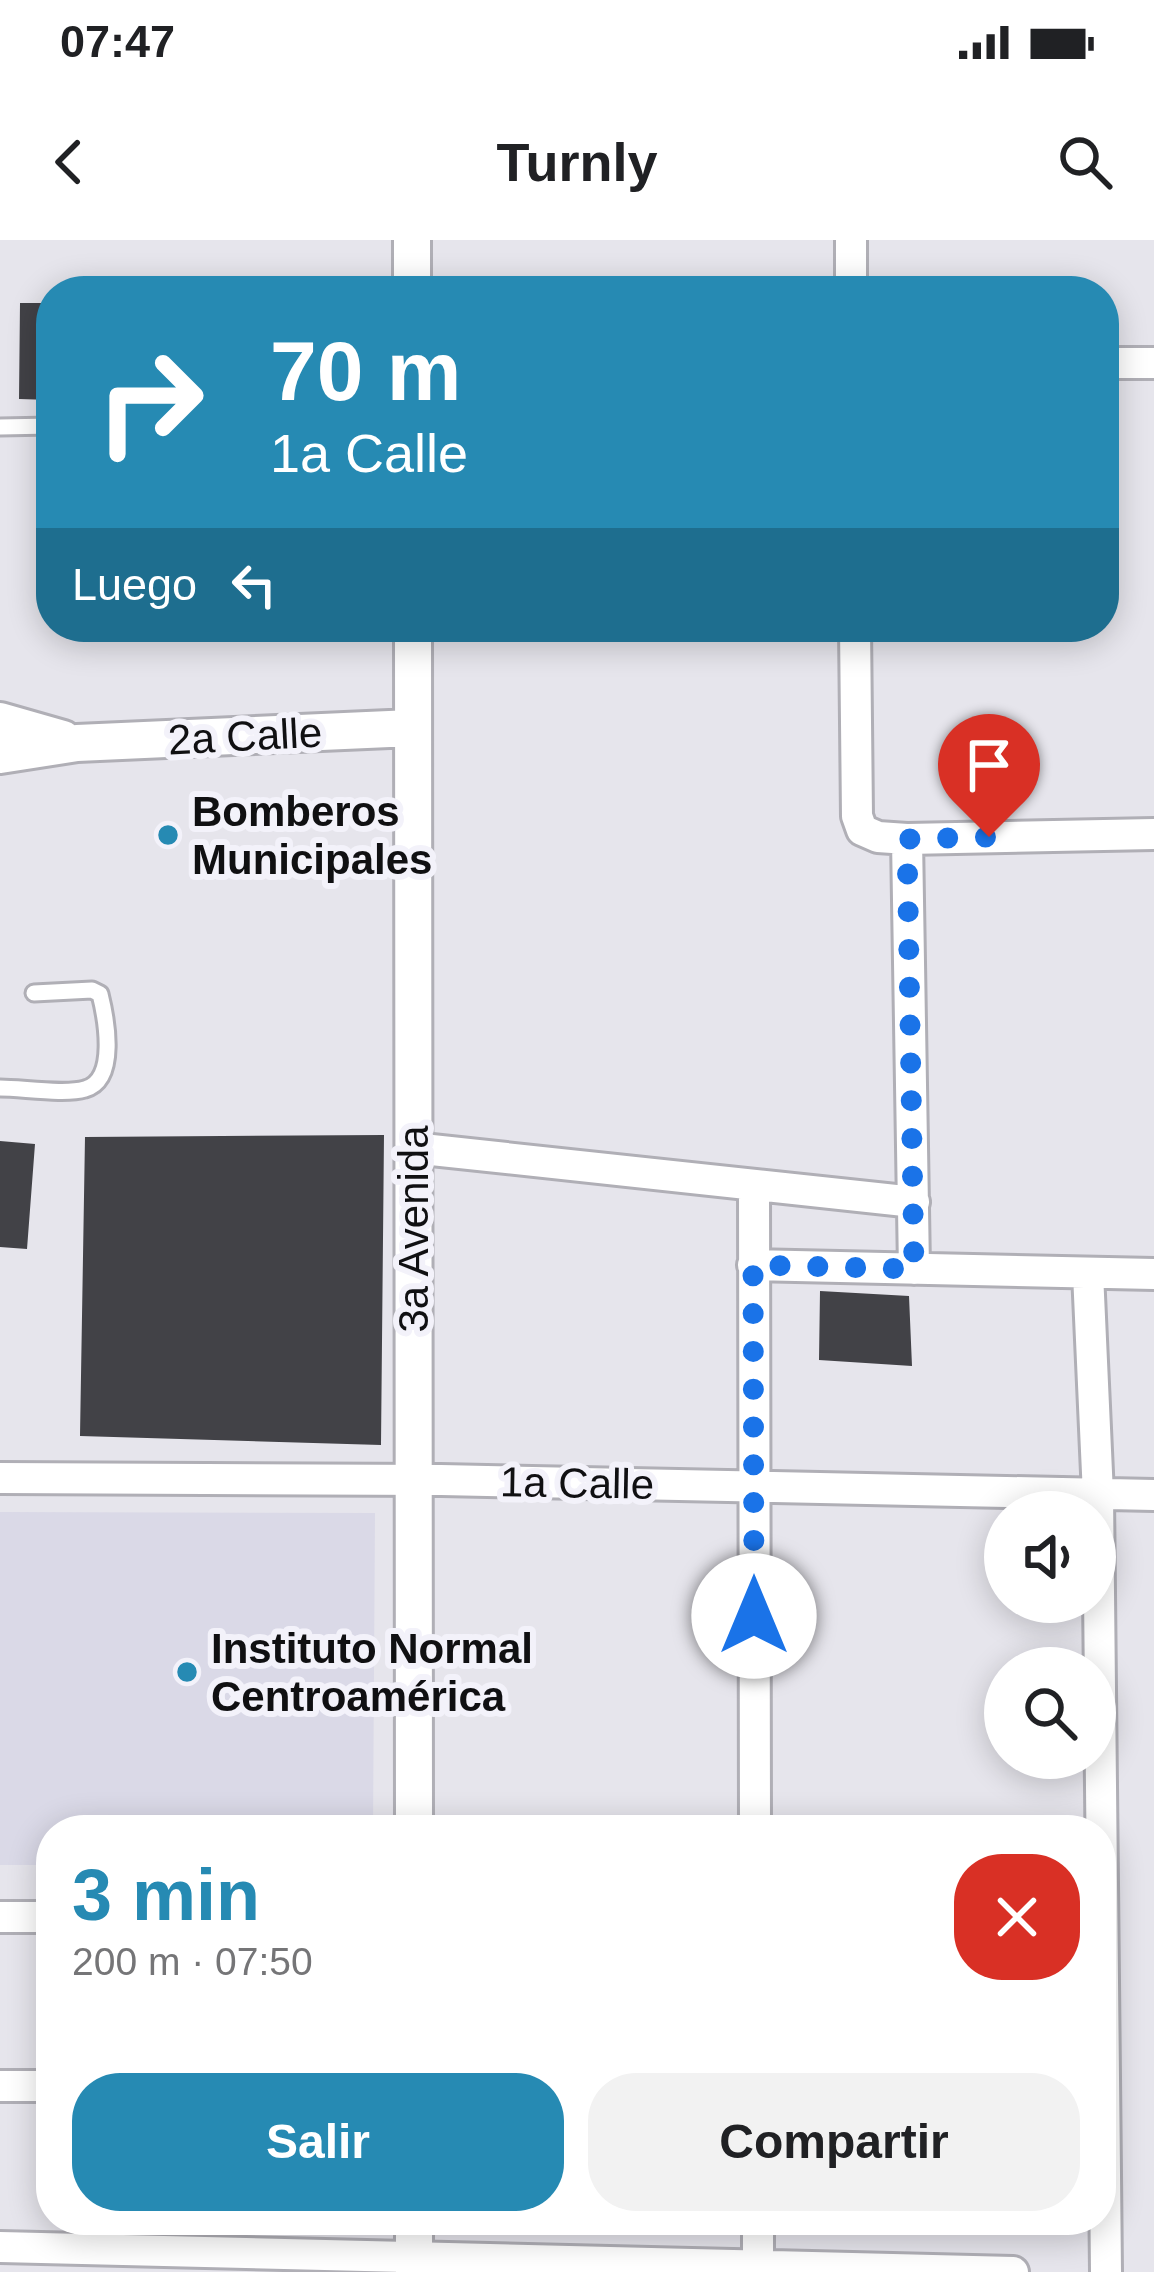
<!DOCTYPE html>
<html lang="es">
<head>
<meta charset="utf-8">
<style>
	body { margin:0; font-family:Helvetica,sans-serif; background:#f2f2f2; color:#202124; height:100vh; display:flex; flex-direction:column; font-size:45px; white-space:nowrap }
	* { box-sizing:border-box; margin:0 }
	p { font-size:39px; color:#757577 }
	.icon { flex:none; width:66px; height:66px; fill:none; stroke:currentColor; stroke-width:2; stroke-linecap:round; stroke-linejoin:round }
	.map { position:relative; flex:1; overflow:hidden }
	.panel { position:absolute; left:36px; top:1575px; width:1080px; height:420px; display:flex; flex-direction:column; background:#fff; border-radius:48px; box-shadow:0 6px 30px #0003 }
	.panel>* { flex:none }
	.guide { position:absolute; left:36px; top:36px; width:1083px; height:366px; border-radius:48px; box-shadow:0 6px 30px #0003; background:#268ab3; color:#fff; overflow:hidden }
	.fabs { position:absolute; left:984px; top:1251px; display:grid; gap:24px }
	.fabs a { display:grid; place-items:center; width:132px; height:132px; border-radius:50%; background:#fff; box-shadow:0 6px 30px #0003; font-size:60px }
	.pin { position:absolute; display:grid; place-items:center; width:102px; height:102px; color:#fff; margin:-123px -51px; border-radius:50% 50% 50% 0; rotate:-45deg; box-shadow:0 0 12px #0007 }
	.pin .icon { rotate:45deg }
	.me { position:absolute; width:132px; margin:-66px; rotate:0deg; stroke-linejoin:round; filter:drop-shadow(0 0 9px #0008) }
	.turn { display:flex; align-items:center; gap:42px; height:252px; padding:0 36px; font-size:54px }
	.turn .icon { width:156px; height:156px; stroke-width:2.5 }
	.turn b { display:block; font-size:84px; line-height:102px }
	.then { display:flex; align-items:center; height:114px; padding:0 36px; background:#0003; gap:24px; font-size:45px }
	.round { display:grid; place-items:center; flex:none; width:126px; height:126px; border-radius:48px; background:#f2f2f2 }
	.summary { display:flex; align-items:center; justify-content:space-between; height:204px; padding:0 36px }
	h1 { font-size:72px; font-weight:700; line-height:90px; color:#268ab3 }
	.primary-button { display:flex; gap:24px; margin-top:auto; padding:24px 36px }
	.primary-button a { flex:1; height:138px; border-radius:48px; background:#268ab3; color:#fff; font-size:48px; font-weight:700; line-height:138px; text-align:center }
	.primary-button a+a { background:#f2f2f2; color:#202124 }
	.status { display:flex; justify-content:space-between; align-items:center; height:84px; padding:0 60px; background:#fff; direction:ltr }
	.status svg { height:33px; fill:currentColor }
	header { display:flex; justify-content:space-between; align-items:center; height:156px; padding:0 36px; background:#fff; font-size:54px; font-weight:700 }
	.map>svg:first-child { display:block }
	.built { fill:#dad9e7 }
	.building { fill:#424247 }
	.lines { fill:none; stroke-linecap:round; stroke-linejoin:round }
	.service-casing { stroke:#b0afb6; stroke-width:21 }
	.minor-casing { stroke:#b0afb6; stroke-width:36 }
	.tertiary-casing { stroke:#b0afb6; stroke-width:42 }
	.service { stroke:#fff; stroke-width:15 }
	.minor { stroke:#fff; stroke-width:30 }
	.tertiary { stroke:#fff; stroke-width:36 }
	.route { stroke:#1a73e8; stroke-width:21; stroke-dasharray:0 37.8 }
	.poi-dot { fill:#268ab3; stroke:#f3f2fa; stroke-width:4.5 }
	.labels { text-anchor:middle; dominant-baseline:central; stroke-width:12; stroke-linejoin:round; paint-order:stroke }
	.street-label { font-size:42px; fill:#101012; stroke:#f3f2fa }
	.poi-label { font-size:42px; font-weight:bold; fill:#101012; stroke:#f3f2fa; text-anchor:start }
</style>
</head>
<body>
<div class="status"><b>07:47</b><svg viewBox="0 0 49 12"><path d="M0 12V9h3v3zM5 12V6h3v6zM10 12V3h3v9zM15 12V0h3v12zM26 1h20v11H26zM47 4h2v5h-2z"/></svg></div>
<header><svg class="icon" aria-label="back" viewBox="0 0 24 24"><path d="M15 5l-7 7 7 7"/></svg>Turnly<svg class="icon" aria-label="search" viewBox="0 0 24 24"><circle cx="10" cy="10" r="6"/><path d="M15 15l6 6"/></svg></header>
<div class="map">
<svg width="1154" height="2032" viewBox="0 0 1154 2032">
	<rect width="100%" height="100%" fill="#e6e5ec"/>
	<!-- built -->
	<path class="built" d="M 0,1272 L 375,1273 L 373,1590 L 51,1590 L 51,1625 L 0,1625 Z"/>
	<!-- building -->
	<path class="building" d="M 20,63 L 51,63 L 51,160 L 19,159 Z
		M 384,895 L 381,1205 L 80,1196 L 85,897 Z
		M 0,901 L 35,904 L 27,1009 L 0,1007 Z
		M 820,1051 L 909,1056 L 912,1126 L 819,1120 Z"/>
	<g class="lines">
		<defs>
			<path id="service" d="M 0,187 L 51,186
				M 0,848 C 22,848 65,855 85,849 C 118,840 106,778 100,754 L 92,750 L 34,753"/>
			<path id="minor" d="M 851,0 L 851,51
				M 1104,123 L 1154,123
				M 855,387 L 857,576 L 862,590 L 878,597 L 907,599 L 1154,594
				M 907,599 L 914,1029
				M 413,908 L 914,962
				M 754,945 L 755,1590
				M 753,1025 L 1154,1034
				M 1088,1033 L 1098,1255 L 1106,2032
				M 0,1238 L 441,1240 L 1154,1255
				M 0,1677 L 51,1677
				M 0,1846 L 51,1846
				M 0,2007 L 1013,2032
				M 758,2032 L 758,1980"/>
			<path id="tertiary" d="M 412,51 L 412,0
				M 413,387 L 414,1590
				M 0,481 L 63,499
				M 0,515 L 77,503 L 412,488
				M 414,1980 L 414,2032"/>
		</defs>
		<!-- service casing -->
		<use href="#service" class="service-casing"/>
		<!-- minor casing -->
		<use href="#minor" class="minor-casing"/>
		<!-- tertiary casing -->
		<use href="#tertiary" class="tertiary-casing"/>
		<!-- service -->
		<use href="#service" class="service"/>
		<!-- minor -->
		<use href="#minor" class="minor"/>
		<!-- tertiary -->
		<use href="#tertiary" class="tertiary"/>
	</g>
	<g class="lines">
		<!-- route -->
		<path class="route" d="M 754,1376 L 753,1025 L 914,1029 L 907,599 L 989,597"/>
	</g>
	<!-- markers -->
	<g class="poi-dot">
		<circle cx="168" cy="595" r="12"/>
		<circle cx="187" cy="1432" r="12"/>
	</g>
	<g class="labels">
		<!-- street labels -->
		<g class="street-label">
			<text transform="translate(245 496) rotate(-3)">2a Calle</text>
			<text transform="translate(413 989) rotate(-90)">3a Avenida</text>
			<text transform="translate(577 1243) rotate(1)">1a Calle</text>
		</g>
		<!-- poi labels -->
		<g class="poi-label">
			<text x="192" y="571">Bomberos<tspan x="192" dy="48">Municipales</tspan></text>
			<text x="211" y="1408">Instituto Normal<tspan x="211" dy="48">Centroamérica</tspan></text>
		</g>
	</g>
</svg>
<div class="fabs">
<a><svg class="icon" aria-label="sound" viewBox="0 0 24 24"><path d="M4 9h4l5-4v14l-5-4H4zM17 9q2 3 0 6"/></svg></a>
<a><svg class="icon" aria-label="search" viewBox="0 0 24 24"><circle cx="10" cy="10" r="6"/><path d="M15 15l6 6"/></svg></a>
</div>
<div class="pin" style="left:989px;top:597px;background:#d93025"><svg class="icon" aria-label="arrive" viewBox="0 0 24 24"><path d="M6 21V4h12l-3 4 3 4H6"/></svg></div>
<svg class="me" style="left:754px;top:1376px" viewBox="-20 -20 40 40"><circle r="19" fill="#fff"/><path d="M0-13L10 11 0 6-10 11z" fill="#1a73e8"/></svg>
<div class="guide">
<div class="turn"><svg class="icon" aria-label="right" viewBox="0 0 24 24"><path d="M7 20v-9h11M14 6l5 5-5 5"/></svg><div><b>70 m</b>1a Calle</div></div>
<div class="then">Luego<svg class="icon" aria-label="left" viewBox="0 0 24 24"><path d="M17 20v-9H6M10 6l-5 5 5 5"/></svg></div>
</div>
<section class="panel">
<div class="summary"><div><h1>3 min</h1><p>200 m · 07:50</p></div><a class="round" style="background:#d93025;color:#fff"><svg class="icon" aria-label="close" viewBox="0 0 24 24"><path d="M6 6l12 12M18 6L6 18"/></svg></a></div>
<div class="primary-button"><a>Salir</a><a>Compartir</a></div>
</section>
</div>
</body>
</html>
